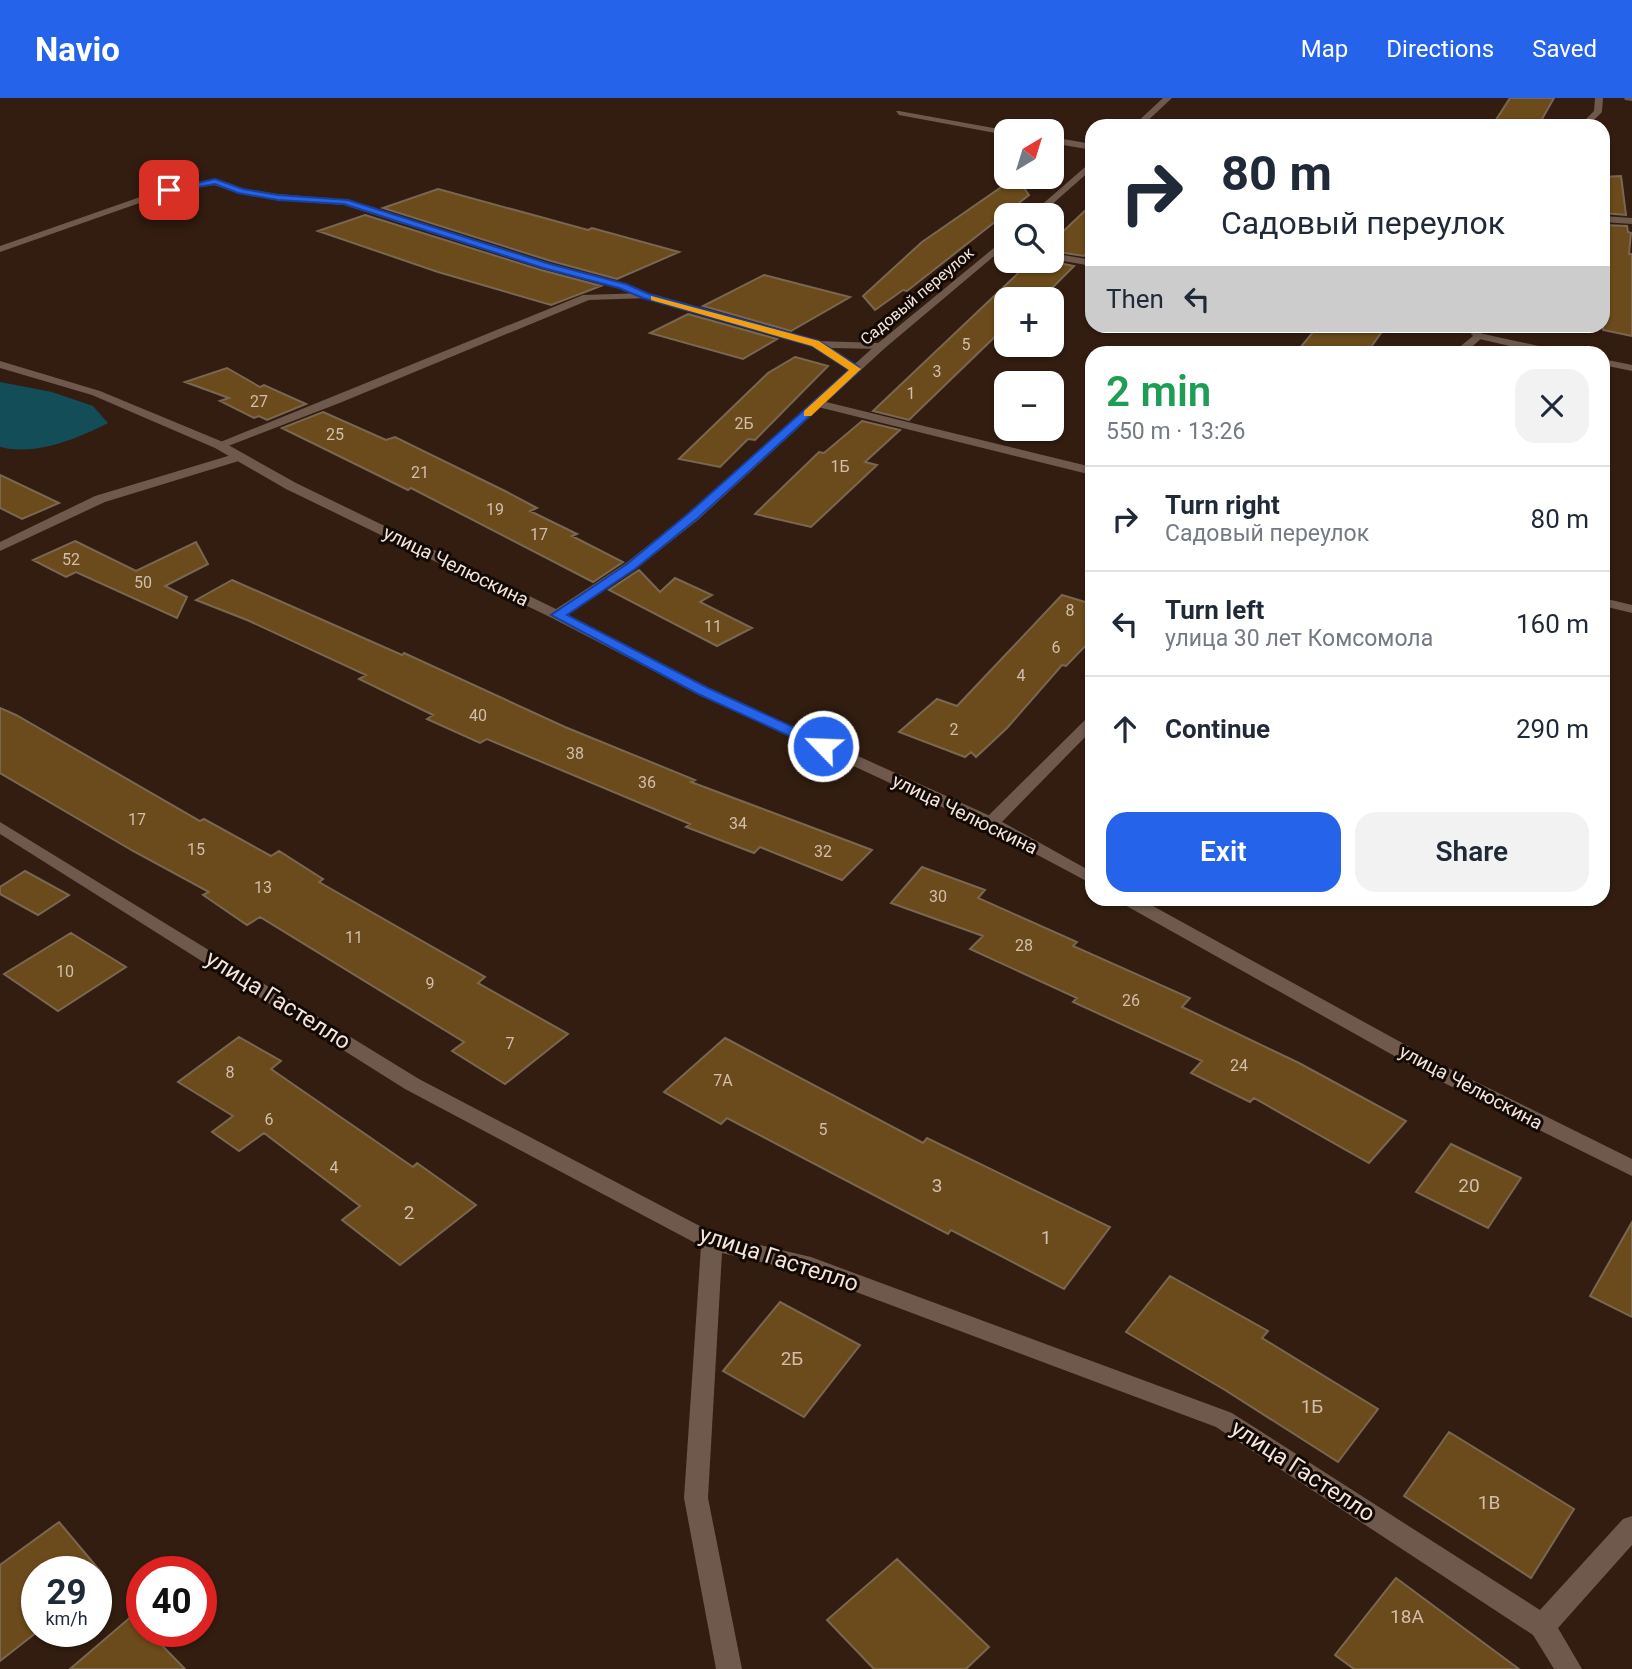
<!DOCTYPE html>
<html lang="en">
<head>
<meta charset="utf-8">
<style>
	body { margin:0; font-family:Roboto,sans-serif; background:#f2f2f3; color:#1f2937; height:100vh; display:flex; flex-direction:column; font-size:26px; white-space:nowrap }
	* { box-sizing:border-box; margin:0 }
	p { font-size:23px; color:#747a83 }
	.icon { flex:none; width:38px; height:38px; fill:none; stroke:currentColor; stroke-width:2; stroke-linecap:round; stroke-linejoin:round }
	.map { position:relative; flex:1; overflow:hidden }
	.panel { position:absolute; left:1085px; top:248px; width:525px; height:560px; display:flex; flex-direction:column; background:#fff; border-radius:21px; box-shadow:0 2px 5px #0004 }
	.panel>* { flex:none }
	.guide { position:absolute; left:1085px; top:21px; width:525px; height:214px; border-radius:21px; box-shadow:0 2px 5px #0004; background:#fff; color:#1f2937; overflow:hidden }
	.needle { width:46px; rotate:38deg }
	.controls { position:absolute; left:994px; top:21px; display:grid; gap:14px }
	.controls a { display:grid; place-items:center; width:70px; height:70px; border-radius:14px; background:#fff; box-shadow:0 2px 5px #0004; font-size:35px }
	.speed { position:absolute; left:21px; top:1458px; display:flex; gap:14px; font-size:35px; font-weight:700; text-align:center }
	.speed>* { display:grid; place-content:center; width:91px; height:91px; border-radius:50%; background:#fff; box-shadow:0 2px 5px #0004; line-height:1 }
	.speed small { font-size:18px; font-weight:400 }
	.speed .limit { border:10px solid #d22; background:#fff; color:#111 }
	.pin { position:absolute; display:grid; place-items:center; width:60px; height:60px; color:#fff; margin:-30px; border-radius:14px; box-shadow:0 4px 10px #0006 }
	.me { position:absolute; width:77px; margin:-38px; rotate:294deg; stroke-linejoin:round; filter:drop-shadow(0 0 5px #0008) }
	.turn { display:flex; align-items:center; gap:24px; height:147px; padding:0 21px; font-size:32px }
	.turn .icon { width:91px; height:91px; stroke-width:2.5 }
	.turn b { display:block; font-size:49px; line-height:60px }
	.then { display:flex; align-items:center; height:66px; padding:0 21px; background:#0003; gap:14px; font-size:26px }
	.round { display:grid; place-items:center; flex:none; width:74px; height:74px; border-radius:21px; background:#f2f2f3 }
	.headline { display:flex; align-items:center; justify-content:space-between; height:119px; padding:0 21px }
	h1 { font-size:42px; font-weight:600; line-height:52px; color:#1e9e55 }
	.cta { display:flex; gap:14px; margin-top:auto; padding:14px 21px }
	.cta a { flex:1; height:80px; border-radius:21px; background:#2563eb; color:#fff; font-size:28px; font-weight:600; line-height:80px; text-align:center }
	.cta a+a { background:#f2f2f3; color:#1f2937 }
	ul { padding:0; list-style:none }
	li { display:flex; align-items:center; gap:21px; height:105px; padding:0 21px; border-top:2px solid #e0e1e3 }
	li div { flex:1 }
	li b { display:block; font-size:26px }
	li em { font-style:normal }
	header { display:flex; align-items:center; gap:42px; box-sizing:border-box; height:98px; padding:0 35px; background:#2563eb; color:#fff }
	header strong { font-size:33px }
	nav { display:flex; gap:38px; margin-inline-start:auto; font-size:24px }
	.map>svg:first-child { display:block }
	.water { fill:#124d58 }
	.building { fill:#6b4b1b; stroke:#796751; stroke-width:2 }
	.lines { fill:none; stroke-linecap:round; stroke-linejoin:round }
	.service { fill:#6e594c; fill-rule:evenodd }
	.minor { fill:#6e594c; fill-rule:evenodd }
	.tertiary { fill:#6e594c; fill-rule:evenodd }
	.route { fill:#2563eb; stroke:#184099; stroke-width:2 }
	.slow { fill:#f59e0b }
	.labels { text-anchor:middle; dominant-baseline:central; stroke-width:6; stroke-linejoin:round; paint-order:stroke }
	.far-street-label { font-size:16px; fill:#f3e4dc; stroke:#130a05 }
	.number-label { font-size:16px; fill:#d1beac }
	.street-label { font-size:19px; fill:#f3e4dc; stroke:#130a05 }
	.near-number-label { font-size:19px; fill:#d1beac }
	.near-street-label { font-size:23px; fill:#f3e4dc; stroke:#130a05 }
</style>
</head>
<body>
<header>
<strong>Navio</strong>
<nav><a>Map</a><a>Directions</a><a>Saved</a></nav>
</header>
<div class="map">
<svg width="1632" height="1571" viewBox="0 0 1632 1571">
	<rect width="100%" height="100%" fill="#321d10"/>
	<!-- water -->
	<path class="water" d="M 0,284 L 52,294 L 93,308 L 108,325 C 77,341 35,358 0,349 Z"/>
	<!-- building -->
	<path class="building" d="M 1510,0 L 1554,0 L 1538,28 L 1492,28 Z
		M 1621,78 L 1626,117 L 1603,115 L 1603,79 Z
		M 1016,79 L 1029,97 L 907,193 L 903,192 L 875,212 L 863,198 L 922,144 Z
		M 438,91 L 588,132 L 592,130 L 679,154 L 617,181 L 551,163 L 383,110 Z
		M 1092,106 L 1092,150 L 1084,158 L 1052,153 L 1052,144 Z
		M 365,117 L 541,172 L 601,188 L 551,207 L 438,174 L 318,133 Z
		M 1603,127 L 1627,128 L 1628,134 L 1631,135 L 1629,156 L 1632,156 L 1632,238 L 1603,232 Z
		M 1031,163 L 1050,163 L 1074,168 L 1041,201 L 1006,201 L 1006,228 L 909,322 L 873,313 Z
		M 764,177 L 850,199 L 791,233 L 703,208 Z
		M 688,216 L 777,241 L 743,261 L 650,235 Z
		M 1318,228 L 1386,228 L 1366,256 L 1295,256 Z
		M 795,259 L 828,268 L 755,342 L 748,341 L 720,369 L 679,361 L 768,275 Z
		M 227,270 L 260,289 L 264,287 L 306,306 L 267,322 L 259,318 L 254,320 L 220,303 L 229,300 L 185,284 Z
		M 323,314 L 386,342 L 395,339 L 507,394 L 537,410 L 530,413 L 577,436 L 572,438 L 623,464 L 593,484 L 411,390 L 408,392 L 282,330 Z
		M 862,323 L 900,332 L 865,364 L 877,367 L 811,429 L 755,416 L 819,354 L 824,355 Z
		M 0,377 L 59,405 L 22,421 L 0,410 Z
		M 75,443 L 136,473 L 196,444 L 208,466 L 165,488 L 187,499 L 177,520 L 76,474 L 66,479 L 33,462 Z
		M 639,472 L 660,494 L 675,480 L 712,497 L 700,504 L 752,530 L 717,548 L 609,492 Z
		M 232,482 L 402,557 L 404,555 L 565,629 L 695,682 L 691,684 L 872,752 L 842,782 L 760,749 L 754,755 L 686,729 L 690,726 L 487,641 L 480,645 L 427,621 L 433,617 L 359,581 L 366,577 L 247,522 L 196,502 Z
		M 1062,497 L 1092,506 L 1092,541 L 1066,568 L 1062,567 L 1007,630 L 976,659 L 971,654 L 965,659 L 899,634 L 937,601 L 957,608 Z
		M 0,610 L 16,617 L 200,723 L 204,721 L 271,758 L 279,753 L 323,781 L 319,784 L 485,879 L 478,885 L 568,936 L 505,986 L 452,953 L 464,944 L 260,819 L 247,827 L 203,797 L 209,794 L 133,753 L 0,675 Z
		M 922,769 L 985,792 L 978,800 L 1077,844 L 1073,848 L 1190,900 L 1182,909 L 1299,965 L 1406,1023 L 1369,1065 L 1254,1000 L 1250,1004 L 1191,975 L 1202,963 L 1073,904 L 1077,900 L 970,851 L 983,838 L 891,805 Z
		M 25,773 L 69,797 L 38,817 L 0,796 L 0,789 Z
		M 71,835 L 126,869 L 58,913 L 4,876 Z
		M 239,939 L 281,963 L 271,971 L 413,1069 L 417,1065 L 476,1107 L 400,1167 L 342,1122 L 360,1108 L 264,1035 L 239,1053 L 212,1034 L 233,1018 L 178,984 Z
		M 725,940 L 923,1045 L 927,1040 L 1110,1129 L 1064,1191 L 951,1132 L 948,1136 L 727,1020 L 721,1026 L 664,994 Z
		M 1451,1046 L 1521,1080 L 1488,1130 L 1416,1094 Z
		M 1632,1124 L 1632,1219 L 1590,1198 Z
		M 1170,1178 L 1268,1233 L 1262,1240 L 1378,1311 L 1338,1364 L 1225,1292 L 1126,1234 Z
		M 780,1204 L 860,1247 L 804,1319 L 723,1273 Z
		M 1449,1334 L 1574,1411 L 1531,1480 L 1404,1398 Z
		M 59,1424 L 101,1474 L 37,1474 L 37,1534 L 0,1563 L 0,1467 Z
		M 897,1461 L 989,1549 L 966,1571 L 874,1571 L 827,1522 Z
		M 1396,1480 L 1519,1571 L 1354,1571 L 1335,1557 Z
		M 133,1517 L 142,1526 L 142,1533 L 148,1533 L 185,1571 L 70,1571 Z"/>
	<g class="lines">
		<!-- service -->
		<path class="service" d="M 896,13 L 899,13 L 1010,33 L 1006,33 L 1006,37 L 899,17 Z
			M 1052,39 L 1092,46 L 1092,52 L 1052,45 Z
			M 1052,155 L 1092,162 L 1092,168 L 1052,161 Z
			M 646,195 L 651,198 L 650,200 L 589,202 L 342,304 L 223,350 L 213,347 L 583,197 Z
			M 1479,235 L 1562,253 L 1567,256 L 1544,256 L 1475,240 L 1475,236 Z
			M 1603,261 L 1632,267 L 1632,273 L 1603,267 Z
			M 818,302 L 1092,369 L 1092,377 L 814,308 L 812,306 Z
			M 1603,500 L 1632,507 L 1632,515 L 1603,508 Z"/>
		<!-- minor -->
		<path class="minor" d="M 1595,0 L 1603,0 L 1602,14 L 1588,28 L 1579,28 L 1594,13 Z
			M 1624,0 L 1632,0 L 1632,3 L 1625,2 Z
			M 215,81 L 243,91 L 278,96 L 348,102 L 550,166 L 627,186 L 650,196 L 817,243 L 881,245 L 887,248 L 881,251 L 831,250 L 860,269 L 860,273 L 856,274 L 815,249 L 642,200 L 619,190 L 542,170 L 344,107 L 278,102 L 241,96 L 214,87 L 171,94 L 0,154 L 0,148 L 166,90 Z
			M 1603,118 L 1632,120 L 1632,126 L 1603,124 Z
			M 1464,228 L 1475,228 L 1484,238 L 1464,256 L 1451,256 L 1473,238 Z
			M 238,355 L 242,356 L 242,362 L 105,404 L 0,453 L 0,444 L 95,398 Z
			M 1092,618 L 1092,632 L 997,729 L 985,729 L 983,725 L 985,721 L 1087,620 Z
			M 0,724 L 419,981 L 717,1137 L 811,1159 L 1232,1315 L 1540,1512 L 1623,1421 L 1632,1418 L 1632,1447 L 1558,1530 L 1582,1571 L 1554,1571 L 1533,1537 L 1216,1329 L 800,1173 L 722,1155 L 708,1400 L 742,1571 L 716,1571 L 684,1400 L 701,1148 L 405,991 L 0,736 Z"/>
		<!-- tertiary -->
		<path class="tertiary" d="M 1163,0 L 1172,0 L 1142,28 L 1133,28 Z
			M 1092,63 L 1092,71 L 1040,117 L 1030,117 Z
			M 1006,140 L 1006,148 L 885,250 L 699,421 L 636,471 L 567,517 L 708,590 L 997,721 L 1092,774 L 1092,786 L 985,729 L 698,596 L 552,520 L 286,391 L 215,350 L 92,297 L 0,270 L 0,263 L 100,293 L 223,344 L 296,385 L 556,511 L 626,465 L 689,415 L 877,246 Z
			M 1120,802 L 1142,802 L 1446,969 L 1632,1061 L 1632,1078 L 1432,979 L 1123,806 Z"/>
	</g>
	<!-- route -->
	<path class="route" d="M 215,81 L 243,91 L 278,97 L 348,102 L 550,166 L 626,186 L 649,196 L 819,243 L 859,269 L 859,273 L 698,420 L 635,471 L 567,517 L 708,590 L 828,645 L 830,648 L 828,651 L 818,651 L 698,596 L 551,517 L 627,466 L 689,415 L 849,272 L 812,248 L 643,200 L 619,190 L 543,170 L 344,106 L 278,102 L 238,95 L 215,86 L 169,94 L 165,92 Z"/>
	<!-- slow -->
	<path class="slow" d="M 651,198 L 819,243 L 861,271 L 811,318 L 804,318 L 804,313 L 849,272 L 812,248 L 651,202 Z"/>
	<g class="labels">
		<!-- far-street labels -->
		<g class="far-street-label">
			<text transform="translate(917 198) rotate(-40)">Садовый переулок</text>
		</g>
		<!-- number labels -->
		<g class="number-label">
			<text x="966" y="246">5</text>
			<text x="937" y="273">3</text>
			<text x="911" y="295">1</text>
			<text x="259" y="303">27</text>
			<text x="744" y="325">2Б</text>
			<text x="335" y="336">25</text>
			<text x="840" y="368">1Б</text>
			<text x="420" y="374">21</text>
			<text x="495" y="411">19</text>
			<text x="539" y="436">17</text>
			<text x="71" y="461">52</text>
			<text x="143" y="484">50</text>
			<text x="1070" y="512">8</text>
			<text x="713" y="528">11</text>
			<text x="1056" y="549">6</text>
			<text x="1021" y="577">4</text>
			<text x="478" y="617">40</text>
			<text x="954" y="631">2</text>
			<text x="575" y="655">38</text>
			<text x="647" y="684">36</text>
			<text x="137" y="721">17</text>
			<text x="738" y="725">34</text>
			<text x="196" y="751">15</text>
			<text x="823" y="753">32</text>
			<text x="263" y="789">13</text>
			<text x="938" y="798">30</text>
			<text x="354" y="839">11</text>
			<text x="1024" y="847">28</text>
			<text x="65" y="873">10</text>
			<text x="430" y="885">9</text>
			<text x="1131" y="902">26</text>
			<text x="510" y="945">7</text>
			<text x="1239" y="967">24</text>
			<text x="230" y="974">8</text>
			<text x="723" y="982">7А</text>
			<text x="269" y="1021">6</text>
			<text x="823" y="1031">5</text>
			<text x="334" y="1069">4</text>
		</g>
		<!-- street labels -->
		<g class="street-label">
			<text transform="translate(456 468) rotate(26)">улица Челюскина</text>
			<text transform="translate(965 716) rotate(26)">улица Челюскина</text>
			<text transform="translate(1471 989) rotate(28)">улица Челюскина</text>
		</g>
		<!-- near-number labels -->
		<g class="near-number-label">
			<text x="937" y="1087">3</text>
			<text x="1469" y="1087">20</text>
			<text x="409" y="1114">2</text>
			<text x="1046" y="1139">1</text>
			<text x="792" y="1260">2Б</text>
			<text x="1312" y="1308">1Б</text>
			<text x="1489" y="1404">1В</text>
			<text x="1407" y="1518">18А</text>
		</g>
		<!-- near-street labels -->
		<g class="near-street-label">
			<text transform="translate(278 902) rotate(32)">улица Гастелло</text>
			<text transform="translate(779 1161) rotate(18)">улица Гастелло</text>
			<text transform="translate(1303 1373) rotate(33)">улица Гастелло</text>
		</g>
	</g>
</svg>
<div class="controls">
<a><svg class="needle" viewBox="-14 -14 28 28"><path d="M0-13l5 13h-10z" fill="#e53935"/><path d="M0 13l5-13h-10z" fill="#747a83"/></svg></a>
<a><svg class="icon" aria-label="search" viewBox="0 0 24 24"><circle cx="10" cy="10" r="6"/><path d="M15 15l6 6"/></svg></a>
<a>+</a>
<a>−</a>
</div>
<div class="speed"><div>29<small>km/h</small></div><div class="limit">40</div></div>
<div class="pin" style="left:169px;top:92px;background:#d93025"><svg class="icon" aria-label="arrive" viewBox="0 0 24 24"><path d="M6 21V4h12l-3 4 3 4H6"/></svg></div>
<svg class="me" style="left:823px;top:648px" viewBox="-20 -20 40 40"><circle r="17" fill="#2563eb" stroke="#fff" stroke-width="3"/><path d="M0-11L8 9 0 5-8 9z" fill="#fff"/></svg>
<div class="guide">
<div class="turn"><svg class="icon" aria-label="right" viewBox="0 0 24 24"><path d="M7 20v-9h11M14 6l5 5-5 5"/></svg><div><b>80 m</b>Садовый переулок</div></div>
<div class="then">Then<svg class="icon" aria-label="left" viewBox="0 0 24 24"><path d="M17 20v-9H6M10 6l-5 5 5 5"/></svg></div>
</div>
<section class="panel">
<div class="headline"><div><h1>2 min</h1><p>550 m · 13:26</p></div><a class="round"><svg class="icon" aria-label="close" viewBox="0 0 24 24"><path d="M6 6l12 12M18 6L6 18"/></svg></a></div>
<ul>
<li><svg class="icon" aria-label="right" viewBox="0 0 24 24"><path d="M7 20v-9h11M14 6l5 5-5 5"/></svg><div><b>Turn right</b><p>Садовый переулок</p></div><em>80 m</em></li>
<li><svg class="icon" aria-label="left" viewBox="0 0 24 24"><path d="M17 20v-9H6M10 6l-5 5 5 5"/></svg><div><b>Turn left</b><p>улица 30 лет Комсомола</p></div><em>160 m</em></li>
<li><svg class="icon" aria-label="ahead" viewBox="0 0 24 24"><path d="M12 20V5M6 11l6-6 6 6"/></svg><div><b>Continue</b></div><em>290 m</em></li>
</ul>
<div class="cta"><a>Exit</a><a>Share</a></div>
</section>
</div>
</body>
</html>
